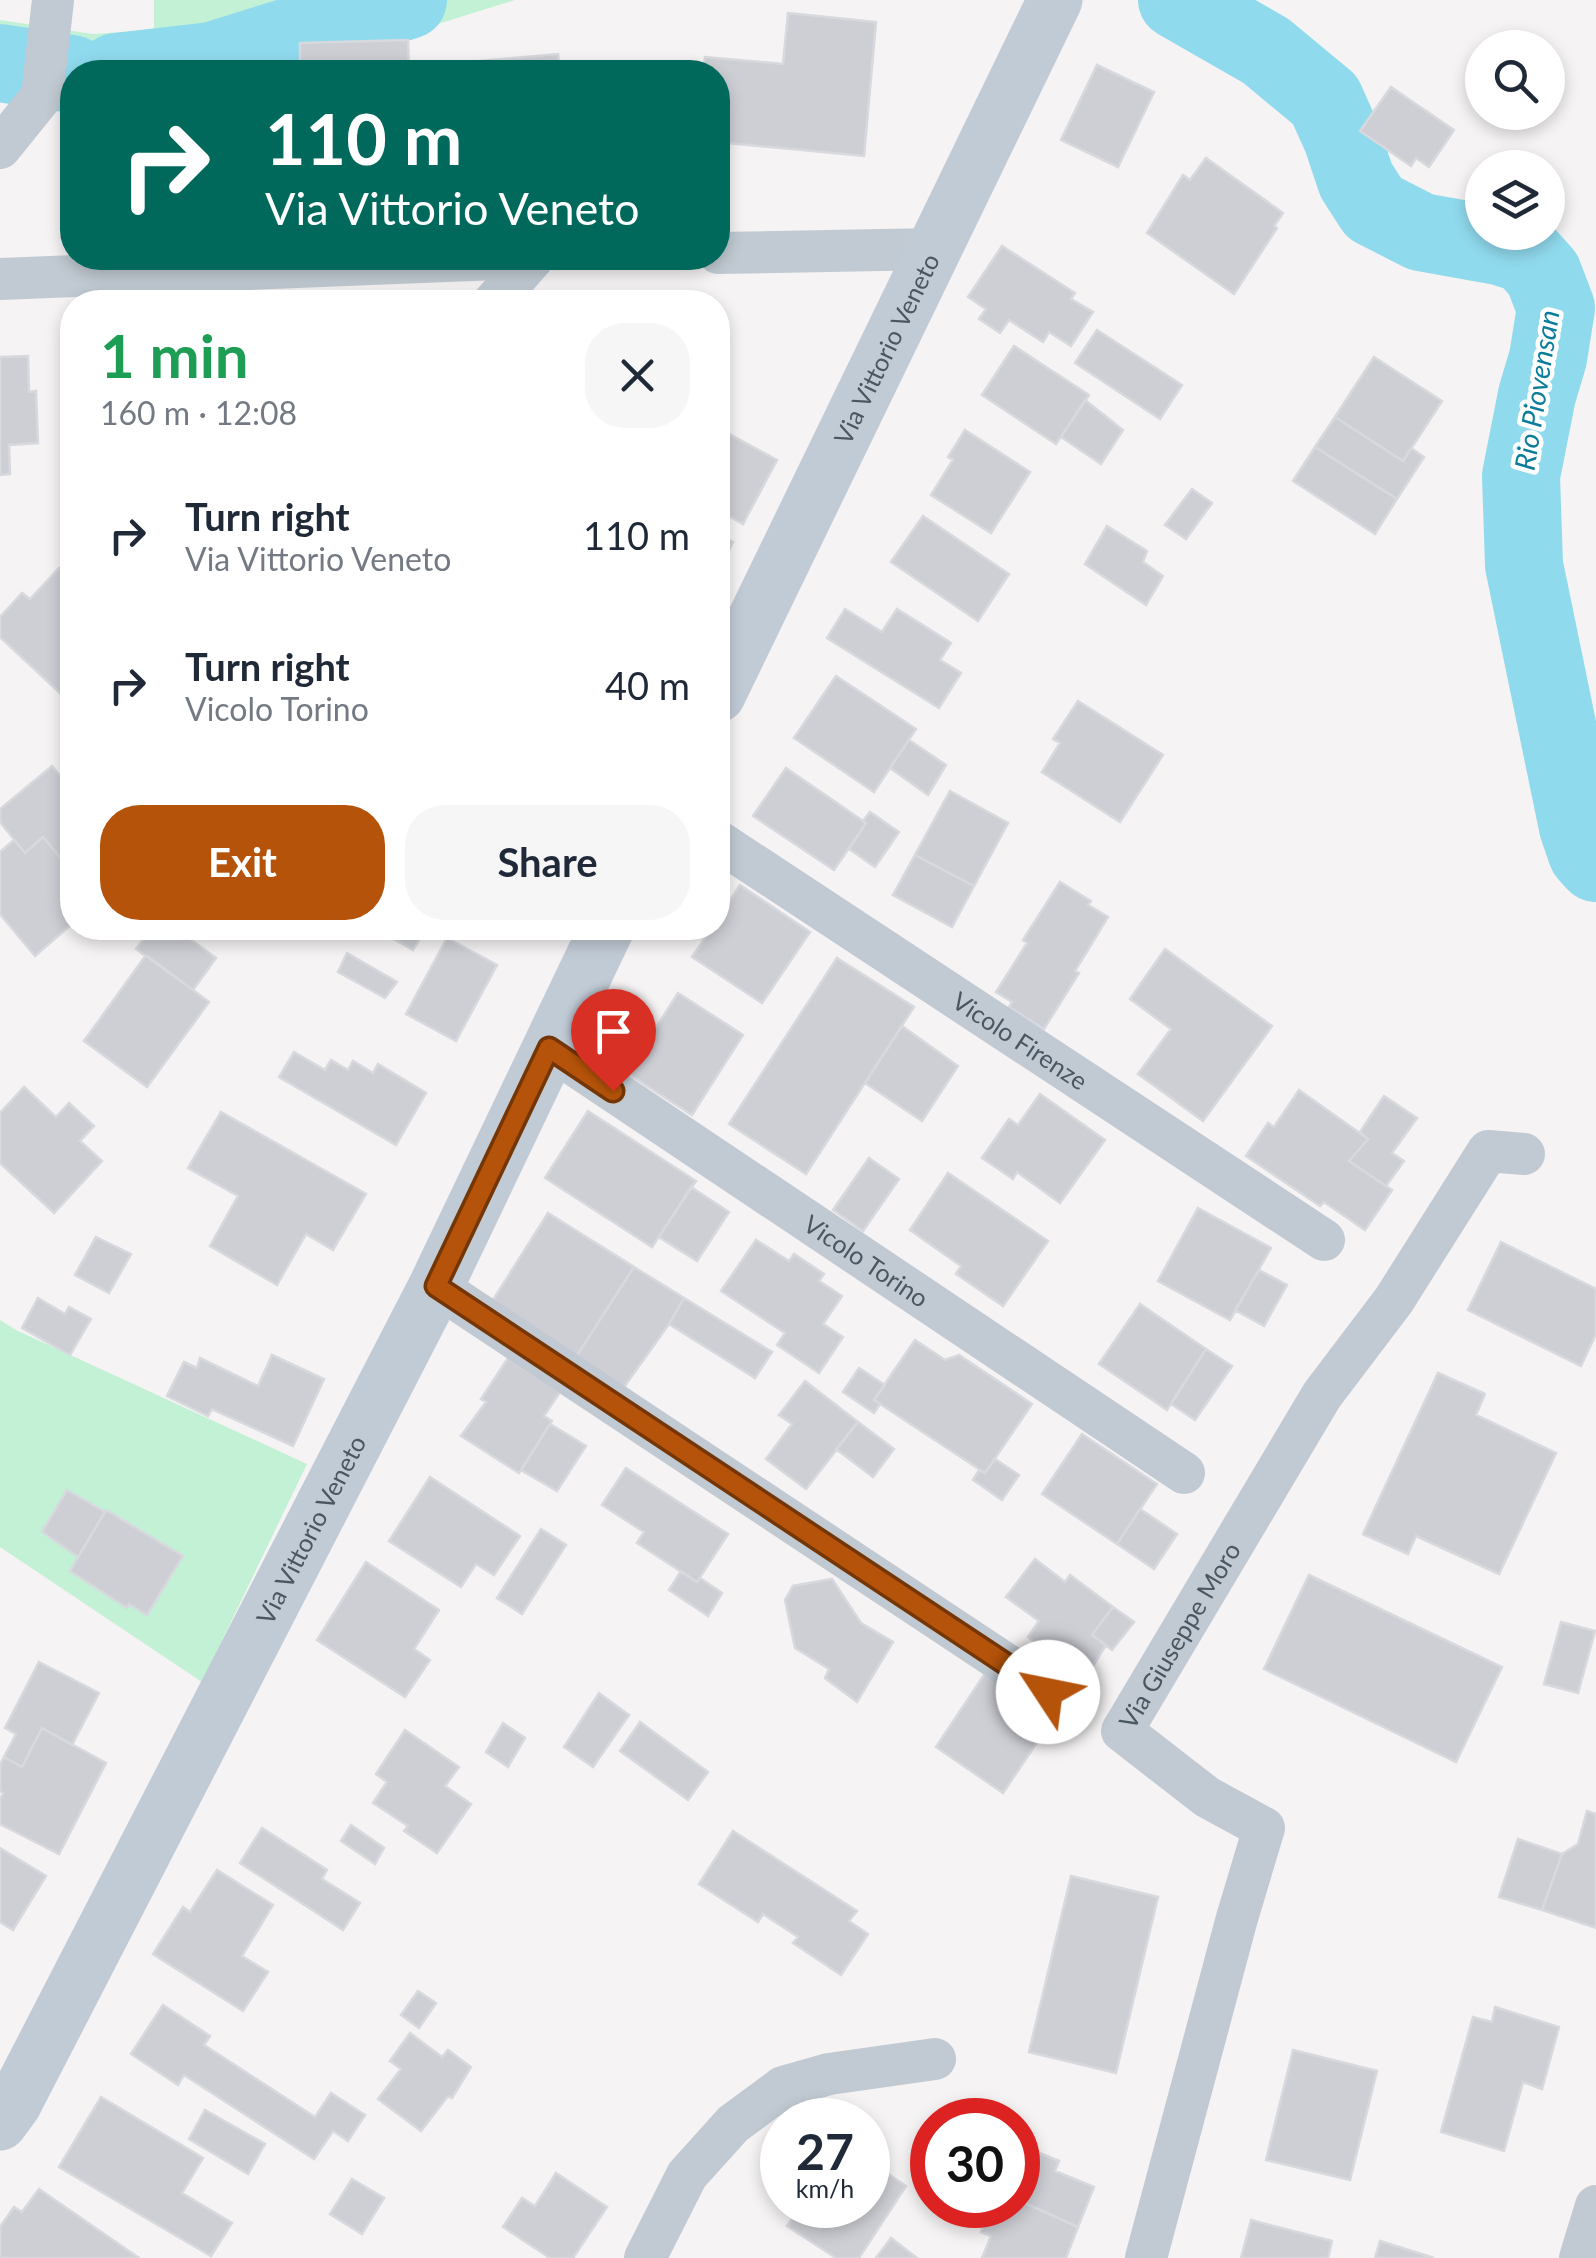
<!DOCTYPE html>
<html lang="en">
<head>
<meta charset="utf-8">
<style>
	body { margin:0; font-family:Lato,sans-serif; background:#f6f6f7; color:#1f2937; height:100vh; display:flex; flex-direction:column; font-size:38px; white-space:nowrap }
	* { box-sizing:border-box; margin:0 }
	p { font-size:32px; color:#747a83 }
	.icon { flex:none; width:55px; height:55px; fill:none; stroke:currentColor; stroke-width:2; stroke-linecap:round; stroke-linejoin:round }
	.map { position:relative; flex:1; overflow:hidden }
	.details { position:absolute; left:60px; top:290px; width:670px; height:650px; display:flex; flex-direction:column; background:#fff; border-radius:40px; box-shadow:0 5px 15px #0003 }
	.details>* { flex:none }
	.banner { position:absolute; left:60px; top:60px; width:670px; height:210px; border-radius:40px; box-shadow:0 5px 15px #0003; background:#00695c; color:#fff; overflow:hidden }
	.buttons { position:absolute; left:1465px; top:30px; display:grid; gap:20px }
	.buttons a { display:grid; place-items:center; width:100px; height:100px; border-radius:50%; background:#fff; box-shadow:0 5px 15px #0003; font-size:50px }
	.speed { position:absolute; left:760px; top:2098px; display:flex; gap:20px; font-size:50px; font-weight:700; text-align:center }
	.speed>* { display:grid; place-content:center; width:130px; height:130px; border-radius:50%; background:#fff; box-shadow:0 5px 15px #0003; line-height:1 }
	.speed small { font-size:25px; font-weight:400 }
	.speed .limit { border:15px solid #d22; background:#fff; color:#111 }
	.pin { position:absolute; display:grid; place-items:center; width:85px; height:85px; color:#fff; margin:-102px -42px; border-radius:50% 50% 50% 0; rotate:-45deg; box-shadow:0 0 10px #0007 }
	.pin .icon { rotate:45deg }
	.me { position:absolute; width:110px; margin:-55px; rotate:304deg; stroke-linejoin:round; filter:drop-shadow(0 0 8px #0008) }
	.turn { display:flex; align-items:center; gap:35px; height:210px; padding:0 40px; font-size:45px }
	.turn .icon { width:130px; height:130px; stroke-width:2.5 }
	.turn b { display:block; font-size:70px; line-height:85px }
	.round { display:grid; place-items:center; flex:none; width:105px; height:105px; border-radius:40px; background:#f6f6f7 }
	.overview { display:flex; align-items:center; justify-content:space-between; height:170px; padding:0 40px }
	h1 { font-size:60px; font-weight:700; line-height:75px; color:#1e9e55 }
	.primary-button { display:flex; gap:20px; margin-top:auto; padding:20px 40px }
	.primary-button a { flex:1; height:115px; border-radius:40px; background:#b45309; color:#fff; font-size:40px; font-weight:700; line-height:115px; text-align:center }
	.primary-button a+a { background:#f6f6f7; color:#1f2937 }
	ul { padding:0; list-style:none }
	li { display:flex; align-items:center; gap:30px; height:150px; padding:0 40px }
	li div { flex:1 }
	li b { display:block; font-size:38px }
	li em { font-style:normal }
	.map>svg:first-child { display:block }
	.green { fill:#c3f1d5 }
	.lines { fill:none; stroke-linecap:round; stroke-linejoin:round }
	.river { stroke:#90daee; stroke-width:78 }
	.building { fill:#cdcfd5; stroke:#d7d9de; stroke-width:2.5 }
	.street { stroke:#c1cad2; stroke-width:42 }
	.secondary { stroke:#c1cbd6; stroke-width:55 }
	.route-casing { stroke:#753606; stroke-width:25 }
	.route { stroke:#b45309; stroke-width:18 }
	.labels { text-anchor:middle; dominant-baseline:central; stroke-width:9; stroke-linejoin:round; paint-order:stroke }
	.street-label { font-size:25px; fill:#4a5661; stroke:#fff }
	.water-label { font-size:28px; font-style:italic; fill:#0c7c9b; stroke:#fff }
</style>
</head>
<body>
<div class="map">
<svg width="1596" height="2258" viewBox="0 0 1596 2258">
	<rect width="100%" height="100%" fill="#f5f3f3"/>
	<!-- green -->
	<path class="green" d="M 154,0 L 515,0 L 284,72 L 72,72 L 72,104 L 0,93 L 0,20 L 93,34 L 154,30 Z
		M 0,1320 L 16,1330 L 307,1464 L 202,1682 L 0,1547 Z"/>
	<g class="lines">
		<!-- river -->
		<path class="river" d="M 1177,0 L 1266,51 L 1325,100 L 1342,138 L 1356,180 L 1374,208 L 1421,232 L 1499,246 L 1525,254 L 1543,274 L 1556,308 L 1548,358 L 1537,395 L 1521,476 L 1524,565 L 1578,827 L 1587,853 L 1596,863
			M 0,63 L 72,74
			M 116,72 L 212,61 L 408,0"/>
	</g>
	<!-- building -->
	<path class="building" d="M 788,13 L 876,22 L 864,156 L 718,142 L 718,72 L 703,72 L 705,57 L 783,64 Z
		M 408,40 L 409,72 L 392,72 L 392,69 L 300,70 L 300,43 Z
		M 558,54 L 560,72 L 471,72 L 470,62 Z
		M 1097,65 L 1154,92 L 1118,167 L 1061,140 Z
		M 392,69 L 392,72 L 301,72 L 300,70 Z
		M 1391,87 L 1454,130 L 1429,167 L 1416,158 L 1411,166 L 1360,131 Z
		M 1206,158 L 1283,213 L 1274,226 L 1277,228 L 1234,294 L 1147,233 L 1183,175 L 1190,180 Z
		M 1002,246 L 1075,293 L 1071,299 L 1093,312 L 1071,346 L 1049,332 L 1043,342 L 1009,320 L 1000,333 L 979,319 L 986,309 L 968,297 Z
		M 1097,330 L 1182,385 L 1160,419 L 1075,363 Z
		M 1014,346 L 1089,395 L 1056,444 L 982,395 Z
		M 28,356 L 29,392 L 36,391 L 38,443 L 9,445 L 10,474 L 0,475 L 0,357 Z
		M 1374,357 L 1442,401 L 1403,461 L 1335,417 Z
		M 1085,400 L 1123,430 L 1101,464 L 1061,437 Z
		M 1335,417 L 1403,461 L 1411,448 L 1424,457 L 1397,499 L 1315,447 Z
		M 718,428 L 777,460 L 743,524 L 718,510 Z
		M 965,430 L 1030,472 L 991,533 L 931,495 L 953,460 L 948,457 Z
		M 1315,447 L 1397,499 L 1375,534 L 1293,481 Z
		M 1192,489 L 1212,503 L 1186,539 L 1165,525 Z
		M 923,516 L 1009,574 L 978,621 L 891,562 Z
		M 1107,526 L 1147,551 L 1143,562 L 1163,576 L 1146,605 L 1085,564 Z
		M 718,534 L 733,542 L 718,572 Z
		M 59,568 L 72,581 L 72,684 L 62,695 L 0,637 L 0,617 L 22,593 L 30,599 Z
		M 845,609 L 882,632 L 897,609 L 951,643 L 940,660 L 961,673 L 939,708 L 827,638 Z
		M 836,676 L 916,729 L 874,792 L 794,738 Z
		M 1078,701 L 1163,755 L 1120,822 L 1042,772 L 1060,743 L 1053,739 Z
		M 909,740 L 946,765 L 928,795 L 890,768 Z
		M 52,766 L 72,790 L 72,872 L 43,837 L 25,853 L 0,822 L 0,809 Z
		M 786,768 L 866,823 L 834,870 L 753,816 Z
		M 950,791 L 1008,823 L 974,886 L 915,855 Z
		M 870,812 L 899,832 L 875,867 L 849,849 L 866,823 L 863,821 Z
		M 43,837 L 72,872 L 72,924 L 35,956 L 0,914 L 0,852 L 14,840 L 25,853 Z
		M 915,855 L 974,886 L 952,927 L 893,895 Z
		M 1060,882 L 1091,901 L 1088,905 L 1108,917 L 1075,971 L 1079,973 L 1044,1029 L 1009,1007 L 1012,1002 L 996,992 L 1027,943 L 1023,940 Z
		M 740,885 L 810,932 L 762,1003 L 692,957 L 712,928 L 718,928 L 718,919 Z
		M 152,928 L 175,928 L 216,958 L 193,990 L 136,949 Z
		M 375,928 L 426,928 L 413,950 Z
		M 447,938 L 497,965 L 456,1041 L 406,1014 Z
		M 1165,949 L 1272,1026 L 1203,1121 L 1138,1074 L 1171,1029 L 1130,999 Z
		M 347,953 L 397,982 L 385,998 L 338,972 Z
		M 146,955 L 209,1002 L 147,1087 L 84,1041 Z
		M 837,958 L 914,1007 L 806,1174 L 729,1124 Z
		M 678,993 L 743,1035 L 692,1115 L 627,1073 Z
		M 902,1026 L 958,1066 L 922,1121 L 865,1083 Z
		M 294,1052 L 325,1070 L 331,1060 L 348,1070 L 353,1061 L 373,1073 L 378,1064 L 426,1093 L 396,1145 L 279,1077 Z
		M 24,1087 L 56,1117 L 69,1103 L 94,1126 L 80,1141 L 102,1161 L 54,1213 L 0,1163 L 0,1113 Z
		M 1299,1090 L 1368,1139 L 1349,1161 L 1392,1190 L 1365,1230 L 1324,1202 L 1320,1206 L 1246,1156 L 1268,1123 L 1274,1127 Z
		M 1040,1094 L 1105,1140 L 1060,1203 L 1017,1172 L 1013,1179 L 982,1158 L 1009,1119 L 1018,1125 Z
		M 1384,1096 L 1417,1118 L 1392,1153 L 1404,1161 L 1386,1186 L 1349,1161 L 1368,1139 L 1360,1132 Z
		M 588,1111 L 696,1181 L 652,1247 L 545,1178 Z
		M 221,1112 L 366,1194 L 333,1250 L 306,1234 L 277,1285 L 210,1246 L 238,1196 L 188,1168 Z
		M 869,1158 L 899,1179 L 863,1231 L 833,1210 Z
		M 948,1173 L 1048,1241 L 1003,1306 L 956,1274 L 961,1266 L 910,1230 Z
		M 691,1187 L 729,1212 L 697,1261 L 659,1237 Z
		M 1198,1208 L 1271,1248 L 1230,1320 L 1158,1281 Z
		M 548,1213 L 634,1267 L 576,1357 L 491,1303 Z
		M 96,1237 L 131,1254 L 109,1293 L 75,1275 Z
		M 756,1240 L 789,1261 L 794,1254 L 824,1274 L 819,1281 L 842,1296 L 823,1324 L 843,1337 L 819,1373 L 777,1345 L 785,1333 L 721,1291 Z
		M 1501,1242 L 1596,1289 L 1596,1334 L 1581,1366 L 1468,1310 Z
		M 634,1267 L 684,1298 L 669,1324 L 624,1387 L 576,1357 Z
		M 1259,1270 L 1287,1285 L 1264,1326 L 1235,1310 Z
		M 38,1298 L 65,1314 L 69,1307 L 91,1319 L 70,1355 L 22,1328 Z
		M 684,1298 L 772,1352 L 755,1378 L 669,1324 Z
		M 1140,1304 L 1206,1349 L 1167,1410 L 1099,1364 Z
		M 915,1340 L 945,1360 L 959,1355 L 1032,1404 L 985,1473 L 874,1400 Z
		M 1206,1349 L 1232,1366 L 1195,1420 L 1171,1404 Z
		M 272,1355 L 324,1379 L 293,1446 L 212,1409 L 208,1416 L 167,1396 L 184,1362 L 197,1368 L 200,1358 L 258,1386 Z
		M 508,1358 L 560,1392 L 544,1416 L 552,1421 L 519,1473 L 461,1436 L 486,1402 L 481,1399 Z
		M 859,1368 L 885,1385 L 874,1400 L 880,1404 L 874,1413 L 843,1392 Z
		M 1438,1373 L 1485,1394 L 1476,1415 L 1556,1453 L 1499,1574 L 1416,1536 L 1408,1554 L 1363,1534 Z
		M 805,1381 L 858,1422 L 806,1489 L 766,1459 L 792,1424 L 779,1415 Z
		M 858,1422 L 894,1449 L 873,1477 L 836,1449 Z
		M 550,1424 L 586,1446 L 557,1491 L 521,1470 Z
		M 1082,1434 L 1157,1484 L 1117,1544 L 1042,1494 Z
		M 995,1459 L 1019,1475 L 1002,1500 L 973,1480 L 979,1470 L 985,1473 Z
		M 626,1468 L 728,1534 L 697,1582 L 637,1543 L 644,1532 L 602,1505 Z
		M 430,1477 L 520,1536 L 494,1575 L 476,1564 L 461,1587 L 389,1541 Z
		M 67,1490 L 105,1512 L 78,1557 L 42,1532 Z
		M 1140,1509 L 1177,1534 L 1154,1569 L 1117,1544 Z
		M 106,1510 L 183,1556 L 147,1615 L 129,1604 L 127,1608 L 70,1571 Z
		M 541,1529 L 566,1545 L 522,1614 L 497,1598 Z
		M 1035,1559 L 1065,1582 L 1070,1575 L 1113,1607 L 1092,1635 L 1106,1645 L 1085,1679 L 1028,1637 L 1039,1621 L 1006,1597 Z
		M 366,1562 L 439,1610 L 414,1649 L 430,1660 L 405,1697 L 317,1640 Z
		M 681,1571 L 697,1582 L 700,1578 L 722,1593 L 708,1616 L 669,1590 Z
		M 1309,1575 L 1502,1667 L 1456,1762 L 1264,1669 Z
		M 832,1579 L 861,1623 L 893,1642 L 857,1702 L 825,1678 L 829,1669 L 795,1648 L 785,1600 L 793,1586 Z
		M 1113,1607 L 1134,1622 L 1112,1650 L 1092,1635 Z
		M 1561,1622 L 1595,1631 L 1578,1693 L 1544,1684 Z
		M 39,1662 L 99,1693 L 72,1745 L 42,1728 L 22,1767 L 4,1757 L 16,1734 L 5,1728 Z
		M 986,1672 L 1052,1720 L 1003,1793 L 936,1747 Z
		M 599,1693 L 629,1715 L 593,1767 L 564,1747 Z
		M 640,1722 L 708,1772 L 688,1800 L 620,1751 Z
		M 503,1723 L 525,1738 L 508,1767 L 486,1752 Z
		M 42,1728 L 106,1763 L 59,1854 L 0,1824 L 0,1800 L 3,1793 L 0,1791 L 0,1765 L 4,1757 L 22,1767 Z
		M 405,1730 L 459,1767 L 445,1786 L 471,1804 L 437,1853 L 404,1831 L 408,1826 L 373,1803 L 387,1782 L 376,1774 Z
		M 1587,1811 L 1596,1814 L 1596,1928 L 1542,1910 L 1562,1854 L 1578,1844 Z
		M 351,1825 L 384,1848 L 375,1864 L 341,1841 Z
		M 262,1828 L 327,1870 L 322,1879 L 360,1903 L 343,1930 L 240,1863 Z
		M 733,1831 L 857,1911 L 849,1921 L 868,1934 L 841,1975 L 793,1943 L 798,1937 L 763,1914 L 758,1922 L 699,1884 Z
		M 1518,1839 L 1562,1854 L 1542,1910 L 1499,1897 Z
		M 0,1848 L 46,1876 L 13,1930 L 0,1922 Z
		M 217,1870 L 273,1905 L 242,1956 L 268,1972 L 243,2011 L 153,1954 L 183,1907 L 190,1912 Z
		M 1071,1876 L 1158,1897 L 1116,2073 L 1029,2052 Z
		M 418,1991 L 436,2003 L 419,2028 L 401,2015 Z
		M 163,2005 L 210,2036 L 204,2045 L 315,2117 L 331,2093 L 365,2115 L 348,2141 L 333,2131 L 314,2159 L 184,2075 L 178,2085 L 131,2054 Z
		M 1495,2007 L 1559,2027 L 1542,2089 L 1523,2082 L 1504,2151 L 1441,2132 L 1473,2017 L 1492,2022 Z
		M 410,2033 L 442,2057 L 448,2050 L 471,2067 L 452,2098 L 448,2096 L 421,2131 L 378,2099 L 401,2069 L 390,2061 Z
		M 1293,2050 L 1377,2071 L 1350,2180 L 1266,2160 Z
		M 101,2097 L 203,2158 L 182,2193 L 232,2223 L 211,2256 L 59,2167 Z
		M 205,2110 L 265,2144 L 248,2174 L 189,2139 Z
		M 1018,2144 L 1059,2161 L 1055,2171 L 1094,2187 L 1078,2227 L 1018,2200 Z
		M 868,2160 L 906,2186 L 859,2258 L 836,2258 L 787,2226 L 802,2205 L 868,2205 Z
		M 556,2173 L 607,2207 L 573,2258 L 550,2258 L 503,2227 L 522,2198 L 535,2206 Z
		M 352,2179 L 384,2198 L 362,2234 L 330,2214 Z
		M 39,2189 L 139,2258 L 0,2258 L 0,2227 L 14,2207 L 22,2212 Z
		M 1018,2200 L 1078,2227 L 1066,2258 L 982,2258 L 991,2236 L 981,2232 L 992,2205 L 1018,2205 Z
		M 1251,2220 L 1332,2241 L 1328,2258 L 1241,2258 Z
		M 891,2238 L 917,2258 L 876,2258 Z
		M 1380,2241 L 1434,2258 L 1375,2258 Z"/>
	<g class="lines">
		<!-- street -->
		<g class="street">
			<path d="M 0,148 L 42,96 L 53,0"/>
			<path d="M 718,253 L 935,249"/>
			<path d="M 0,279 L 519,258"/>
			<path d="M 494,302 L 533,258"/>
			<path id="s1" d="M 718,841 L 1324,1240"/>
			<path id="s2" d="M 549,1048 L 1184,1473"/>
			<path d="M 436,1286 L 1048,1692"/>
			<path d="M 645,2258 L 687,2175 L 733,2124 L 783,2087 L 829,2074 L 935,2059"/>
			<path id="s3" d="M 1146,2258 L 1237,1918 L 1264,1828 L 1207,1797 L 1122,1731 L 1322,1395 L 1394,1300 L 1488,1151 L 1524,1154"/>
			<path d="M 1580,2258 L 1596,2206"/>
		</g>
		<!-- secondary -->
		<g class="secondary">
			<path id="s4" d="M 718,695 L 1055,0"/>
			<path id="s5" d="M 0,2123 L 14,2104 L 436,1286 L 607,928"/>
		</g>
	</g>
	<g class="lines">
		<defs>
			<path id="route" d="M 613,1091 L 549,1048 L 436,1286 L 1048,1692"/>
		</defs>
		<!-- route casing -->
		<use href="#route" class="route-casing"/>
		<!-- route -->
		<use href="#route" class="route"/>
	</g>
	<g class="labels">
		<!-- street labels -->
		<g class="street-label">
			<text stroke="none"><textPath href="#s4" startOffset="385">Via Vittorio Veneto</textPath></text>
			<text stroke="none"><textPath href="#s1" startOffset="362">Vicolo Firenze</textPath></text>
			<text stroke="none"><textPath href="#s2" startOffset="382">Vicolo Torino</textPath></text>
			<text stroke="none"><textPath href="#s5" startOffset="670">Via Vittorio Veneto</textPath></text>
			<text stroke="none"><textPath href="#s3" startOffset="730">Via Giuseppe Moro</textPath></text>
		</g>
		<!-- water labels -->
		<g class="water-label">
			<text transform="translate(1536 390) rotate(-81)">Rio Piovensan</text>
		</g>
	</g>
</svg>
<div class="buttons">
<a><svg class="icon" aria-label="search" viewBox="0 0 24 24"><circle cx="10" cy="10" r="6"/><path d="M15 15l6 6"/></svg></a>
<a><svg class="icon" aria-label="layers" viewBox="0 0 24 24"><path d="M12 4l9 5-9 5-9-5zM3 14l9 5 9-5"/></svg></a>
</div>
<div class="speed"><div>27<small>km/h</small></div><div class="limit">30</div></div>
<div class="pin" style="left:613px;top:1091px;background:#d93025"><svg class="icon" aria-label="arrive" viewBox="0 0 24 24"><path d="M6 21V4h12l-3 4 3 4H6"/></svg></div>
<svg class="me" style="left:1048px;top:1692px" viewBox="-20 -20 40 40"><circle r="19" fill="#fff"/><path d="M0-13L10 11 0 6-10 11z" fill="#b45309"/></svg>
<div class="banner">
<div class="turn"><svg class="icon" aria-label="right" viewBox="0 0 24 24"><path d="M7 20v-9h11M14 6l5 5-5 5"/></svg><div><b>110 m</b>Via Vittorio Veneto</div></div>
</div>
<section class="details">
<div class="overview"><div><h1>1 min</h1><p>160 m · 12:08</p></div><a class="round"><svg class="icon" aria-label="close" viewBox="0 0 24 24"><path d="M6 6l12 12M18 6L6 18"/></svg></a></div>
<ul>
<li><svg class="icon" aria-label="right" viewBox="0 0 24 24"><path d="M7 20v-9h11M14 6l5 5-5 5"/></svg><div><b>Turn right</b><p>Via Vittorio Veneto</p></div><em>110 m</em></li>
<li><svg class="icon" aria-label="right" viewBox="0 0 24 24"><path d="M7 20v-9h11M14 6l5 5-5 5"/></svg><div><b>Turn right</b><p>Vicolo Torino</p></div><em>40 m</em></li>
</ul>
<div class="primary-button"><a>Exit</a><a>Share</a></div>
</section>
</div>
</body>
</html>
